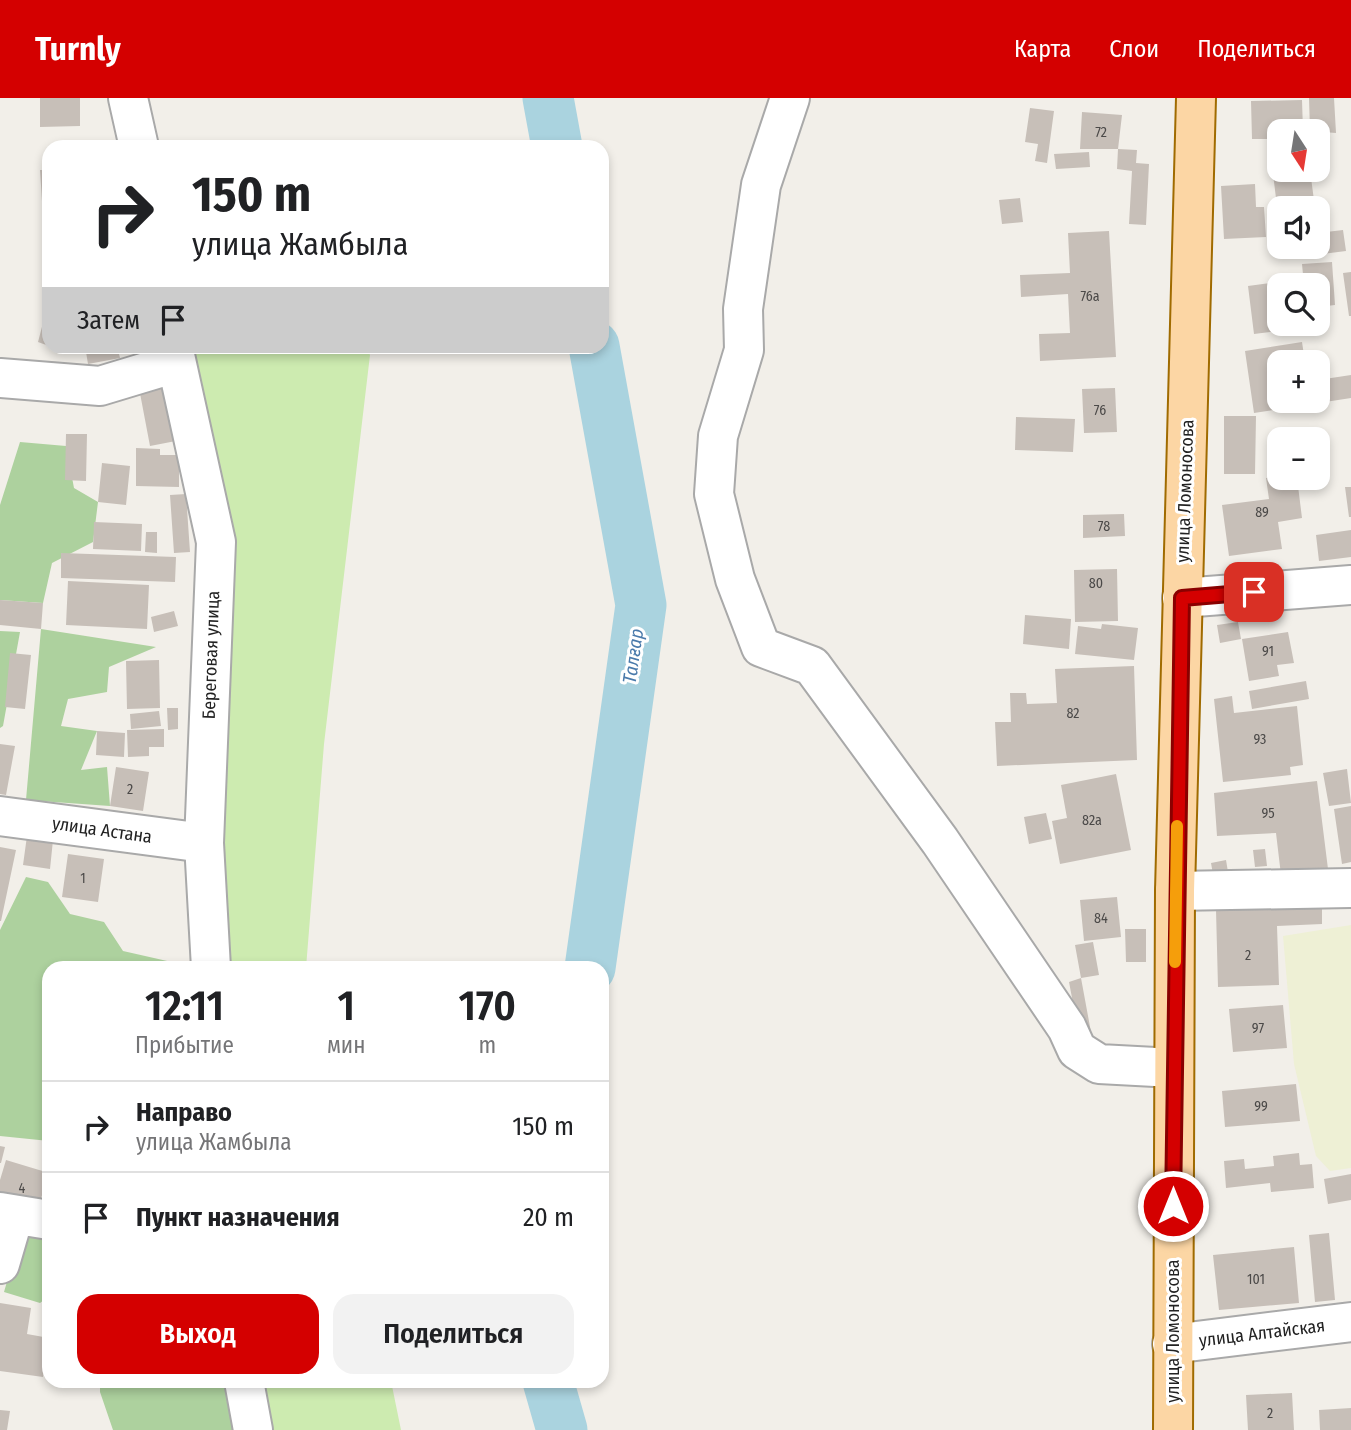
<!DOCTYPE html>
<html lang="ru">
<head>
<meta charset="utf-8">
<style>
	body { margin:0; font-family:"Fira Sans Condensed",sans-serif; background:#f2f2f2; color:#202124; height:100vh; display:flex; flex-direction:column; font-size:26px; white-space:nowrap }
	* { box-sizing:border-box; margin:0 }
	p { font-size:23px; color:#757577 }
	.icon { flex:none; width:38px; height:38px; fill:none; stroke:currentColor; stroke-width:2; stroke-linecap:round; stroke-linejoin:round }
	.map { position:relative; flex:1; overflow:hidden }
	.panel { position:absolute; left:42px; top:863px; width:567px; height:427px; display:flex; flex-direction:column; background:#fff; border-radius:21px; box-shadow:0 4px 10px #0003 }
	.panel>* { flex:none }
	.top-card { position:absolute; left:42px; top:42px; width:567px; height:214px; border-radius:21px; box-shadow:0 4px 10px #0003; background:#fff; color:#202124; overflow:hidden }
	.needle { width:46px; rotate:168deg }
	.buttons { position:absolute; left:1267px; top:21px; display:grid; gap:14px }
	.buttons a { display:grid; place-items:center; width:63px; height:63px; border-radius:14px; background:#fff; box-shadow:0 4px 10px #0003; font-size:35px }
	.pin { position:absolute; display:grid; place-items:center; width:60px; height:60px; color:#fff; margin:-30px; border-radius:14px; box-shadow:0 4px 10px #0006 }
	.me { position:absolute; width:77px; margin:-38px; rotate:0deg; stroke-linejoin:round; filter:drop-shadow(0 0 5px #0008) }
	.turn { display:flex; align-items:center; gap:24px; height:147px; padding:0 35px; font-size:32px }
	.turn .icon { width:91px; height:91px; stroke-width:2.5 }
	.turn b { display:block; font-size:49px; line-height:60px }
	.then { display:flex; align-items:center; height:66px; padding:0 35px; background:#0003; gap:14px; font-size:26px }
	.eta { display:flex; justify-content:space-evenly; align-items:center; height:119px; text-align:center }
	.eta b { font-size:42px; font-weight:600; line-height:49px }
	.button { display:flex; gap:14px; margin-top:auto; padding:14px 35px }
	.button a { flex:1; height:80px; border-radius:21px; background:#d40000; color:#fff; font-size:28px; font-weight:600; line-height:80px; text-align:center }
	.button a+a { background:#f2f2f2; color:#202124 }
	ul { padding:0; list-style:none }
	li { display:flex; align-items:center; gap:21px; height:91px; padding:0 35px; border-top:2px solid #e0e0e0 }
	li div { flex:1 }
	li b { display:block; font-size:26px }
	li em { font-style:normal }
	header { display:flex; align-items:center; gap:42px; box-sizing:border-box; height:98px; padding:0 35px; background:#d40000; color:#fff }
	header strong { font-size:33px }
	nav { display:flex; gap:38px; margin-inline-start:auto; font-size:24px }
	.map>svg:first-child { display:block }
	.farmland { fill:#eef0d5 }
	.grass { fill:#cdebb0 }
	.forest { fill:#add19e }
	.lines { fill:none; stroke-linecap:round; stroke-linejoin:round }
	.river { stroke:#aad3df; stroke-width:51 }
	.building { fill:#c7bfb8 }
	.minor-casing { stroke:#a9a9a9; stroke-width:42 }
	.major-casing { stroke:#a06b00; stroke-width:42 }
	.minor { stroke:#fff; stroke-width:38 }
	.major { stroke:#fcd6a4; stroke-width:38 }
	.route-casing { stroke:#8a0000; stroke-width:18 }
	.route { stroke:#d40000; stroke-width:12 }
	.slow { stroke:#f59e0b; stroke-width:12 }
	.labels { text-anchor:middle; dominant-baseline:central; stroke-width:6; stroke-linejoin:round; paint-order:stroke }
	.number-label { font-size:14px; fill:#4b4948 }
	.street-label { font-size:18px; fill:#222; stroke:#fff }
	.water-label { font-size:19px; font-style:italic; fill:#4a7aab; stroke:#fff }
</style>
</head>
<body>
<header>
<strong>Turnly</strong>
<nav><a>Карта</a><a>Слои</a><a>Поделиться</a></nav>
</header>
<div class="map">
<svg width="1351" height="1332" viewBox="0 0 1351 1332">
	<rect width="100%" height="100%" fill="#f2efe9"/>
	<!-- farmland -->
	<path class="farmland" d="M 1351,827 L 1351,1070 L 1330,1073 L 1316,1058 L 1294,966 L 1283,838 Z"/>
	<!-- grass -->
	<path class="grass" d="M 366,248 L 370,257 L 324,646 L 306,870 L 211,870 L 209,616 L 185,249 Z
		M 258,1283 L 391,1283 L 401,1332 L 267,1332 Z"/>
	<!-- forest -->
	<path class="forest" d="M 20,344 L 66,348 L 74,390 L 98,404 L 93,444 L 52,465 L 43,505 L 0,502 L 0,407 Z
		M 41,531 L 156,549 L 109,569 L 107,594 L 68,601 L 61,628 L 97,633 L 81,672 L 107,669 L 110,708 L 26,702 Z
		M 0,533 L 20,534 L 3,628 L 0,630 Z
		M 26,779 L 48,784 L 70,816 L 104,824 L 123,853 L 176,865 L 177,870 L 49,870 L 49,1043 L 0,1038 L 0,832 Z
		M 23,1129 L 49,1136 L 49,1198 L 40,1205 L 4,1194 Z
		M 100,1283 L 230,1283 L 240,1332 L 113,1332 L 100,1294 Z"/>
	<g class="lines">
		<!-- river -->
		<path class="river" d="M 548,0 L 557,49
			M 590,870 L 641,507 L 594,248
			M 548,1283 L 562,1332"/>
	</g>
	<!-- building -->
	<path class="building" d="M 40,0 L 80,0 L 80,28 L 40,29 Z
		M 1309,0 L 1334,0 L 1336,35 L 1310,33 Z
		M 1302,2 L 1303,33 L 1279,33 L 1279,41 L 1252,41 L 1251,3 Z
		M 1030,10 L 1054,13 L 1047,65 L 1035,63 L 1038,46 L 1025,44 Z
		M 1082,14 L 1122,17 L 1118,51 L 1080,51 Z
		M 1118,51 L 1137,52 L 1136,65 L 1149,66 L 1146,127 L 1129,126 L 1132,73 L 1117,71 Z
		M 1279,51 L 1279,72 L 1310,72 L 1315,110 L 1279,110 L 1278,116 L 1270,52 Z
		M 1089,54 L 1090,69 L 1056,71 L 1054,56 Z
		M 40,72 L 49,72 L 49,134 L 44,134 Z
		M 1255,86 L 1256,109 L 1264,109 L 1266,139 L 1224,141 L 1221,88 Z
		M 1020,100 L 1023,124 L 1002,126 L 999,102 Z
		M 1343,132 L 1346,153 L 1291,160 L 1290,149 L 1318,149 L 1318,135 Z
		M 1109,133 L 1116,259 L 1040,263 L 1039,236 L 1070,235 L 1068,196 L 1021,199 L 1020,177 L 1070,175 L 1068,135 Z
		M 1332,164 L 1335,207 L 1318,209 L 1318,187 L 1304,187 L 1302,166 Z
		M 49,173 L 49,206 L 46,206 L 44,174 Z
		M 1351,174 L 1351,218 L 1349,218 L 1343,175 Z
		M 1286,183 L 1286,187 L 1279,187 L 1279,226 L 1292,226 L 1292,231 L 1254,236 L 1248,188 Z
		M 43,225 L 49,227 L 49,248 L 38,244 Z
		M 1302,244 L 1305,264 L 1279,264 L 1279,303 L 1318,303 L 1318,282 L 1351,277 L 1351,300 L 1254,315 L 1245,253 Z
		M 85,248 L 117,248 L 120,260 L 88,266 Z
		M 170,285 L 181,342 L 150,348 L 139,290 Z
		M 1115,290 L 1117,334 L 1084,335 L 1082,291 Z
		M 1224,318 L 1256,318 L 1255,376 L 1224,376 Z
		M 1016,319 L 1075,321 L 1073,354 L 1015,352 Z
		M 66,336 L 87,336 L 86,383 L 65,382 Z
		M 136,350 L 160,351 L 160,357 L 179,357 L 179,389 L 136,388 Z
		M 102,365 L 130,368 L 126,407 L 98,404 Z
		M 1279,378 L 1297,380 L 1302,420 L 1278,424 L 1282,451 L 1229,458 L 1222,407 L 1269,401 L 1266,380 Z
		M 1345,389 L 1351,389 L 1351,419 L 1349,419 Z
		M 186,396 L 190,454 L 174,455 L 170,397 Z
		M 1124,416 L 1125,438 L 1083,440 L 1083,417 Z
		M 94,424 L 142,426 L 141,453 L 93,451 Z
		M 1351,432 L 1351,459 L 1319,463 L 1316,437 Z
		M 146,434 L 157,434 L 157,455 L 145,454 Z
		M 61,455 L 176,459 L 175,484 L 61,480 Z
		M 1117,471 L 1118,523 L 1075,524 L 1074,472 Z
		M 68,483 L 149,487 L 147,531 L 66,527 Z
		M 0,502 L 43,505 L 41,531 L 0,527 Z
		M 174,513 L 178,528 L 154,534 L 151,519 Z
		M 1025,517 L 1071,521 L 1069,551 L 1023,546 Z
		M 1238,524 L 1241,541 L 1220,545 L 1217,527 Z
		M 1102,526 L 1138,530 L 1134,562 L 1075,556 L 1078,528 L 1101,531 Z
		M 1288,534 L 1294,565 L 1277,567 L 1279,578 L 1249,583 L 1242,541 Z
		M 10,555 L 31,557 L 25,611 L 5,609 Z
		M 159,562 L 160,610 L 127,611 L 126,563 Z
		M 1134,568 L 1137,662 L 997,668 L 995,624 L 1011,624 L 1010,595 L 1026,595 L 1027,606 L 1057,605 L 1055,571 Z
		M 1306,583 L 1309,601 L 1252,611 L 1249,593 Z
		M 1232,598 L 1234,615 L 1297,608 L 1303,667 L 1290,669 L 1291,677 L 1223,684 L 1214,601 Z
		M 167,610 L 178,610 L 178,631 L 168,632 Z
		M 159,613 L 161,628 L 131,631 L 130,616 Z
		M 164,631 L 164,649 L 149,649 L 149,658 L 128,659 L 127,632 Z
		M 97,633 L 125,635 L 124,659 L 96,657 Z
		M 0,646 L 15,648 L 6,697 L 0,696 Z
		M 116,669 L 149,674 L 143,713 L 110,708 Z
		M 1347,671 L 1351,705 L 1329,708 L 1323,675 Z
		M 1116,676 L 1131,752 L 1060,766 L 1052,723 L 1067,720 L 1061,687 Z
		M 1317,683 L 1328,771 L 1281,777 L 1276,735 L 1217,738 L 1214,695 Z
		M 1351,708 L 1351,764 L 1342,766 L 1334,711 Z
		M 1046,715 L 1052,741 L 1029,746 L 1024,719 Z
		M 27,738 L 53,742 L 50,771 L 23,767 Z
		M 0,749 L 16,752 L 1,823 L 0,823 Z
		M 1265,751 L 1267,768 L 1255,769 L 1253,752 Z
		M 68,756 L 104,761 L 98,804 L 62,799 Z
		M 1226,762 L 1229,780 L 1214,782 L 1211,765 Z
		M 1117,799 L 1121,839 L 1084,843 L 1080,802 Z
		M 1322,809 L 1322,826 L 1277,828 L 1279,887 L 1218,889 L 1216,812 Z
		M 1125,831 L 1146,831 L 1146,864 L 1126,864 Z
		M 1093,844 L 1099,877 L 1081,880 L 1075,847 Z
		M 1081,880 L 1093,945 L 1081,947 L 1069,884 Z
		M 1283,907 L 1287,950 L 1233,954 L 1229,911 Z
		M 1296,986 L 1300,1023 L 1225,1029 L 1222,993 Z
		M 0,1048 L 5,1049 L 1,1065 L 0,1065 Z
		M 1299,1055 L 1300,1067 L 1312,1066 L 1314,1090 L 1271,1094 L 1270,1085 L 1226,1090 L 1224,1063 L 1244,1061 L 1245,1071 L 1274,1068 L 1273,1058 Z
		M 6,1062 L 49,1075 L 38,1110 L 0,1098 L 0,1082 Z
		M 1351,1076 L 1351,1102 L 1328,1106 L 1324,1081 Z
		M 1329,1135 L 1335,1202 L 1315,1204 L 1309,1137 Z
		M 1294,1149 L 1299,1205 L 1219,1212 L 1213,1157 Z
		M 0,1205 L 31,1210 L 27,1236 L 49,1240 L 43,1279 L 0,1273 Z
		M 1292,1295 L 1294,1332 L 1248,1332 L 1246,1297 Z
		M 1351,1310 L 1351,1332 L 1320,1332 L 1319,1312 Z
		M 0,1312 L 10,1313 L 7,1332 L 0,1332 Z"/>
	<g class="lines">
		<defs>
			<path id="minor" d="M 128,0 L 139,49
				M 790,0 L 761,87 L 743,211 L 744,252 L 718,338 L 714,396 L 735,481 L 761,549 L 812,568 L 940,743 L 1067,930 L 1077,952 L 1099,966 L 1174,970
				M 173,248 L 216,444 L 204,745 L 211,870
				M 0,280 L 100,288 L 176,265
				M 1182,500 L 1351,487
				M 0,718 L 204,745
				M 1175,793 L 1351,790
				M 0,1114 L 49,1122
				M 0,1166 L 14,1118
				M 1172,1246 L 1351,1224
				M 244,1283 L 253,1332"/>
			<path id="major" d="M 1173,1332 L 1175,793 L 1196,0"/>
		</defs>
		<!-- minor casing -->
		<use href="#minor" class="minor-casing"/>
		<!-- major casing -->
		<use href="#major" class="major-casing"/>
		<!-- minor -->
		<use href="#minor" class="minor"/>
		<!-- major -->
		<use href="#major" class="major"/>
	</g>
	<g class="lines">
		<defs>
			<path id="route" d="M 1173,1108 L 1182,500 L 1254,494"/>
		</defs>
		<!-- route casing -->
		<use href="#route" class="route-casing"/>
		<!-- route -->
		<use href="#route" class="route"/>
		<!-- slow -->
		<path class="slow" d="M 1175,864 L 1177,728"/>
	</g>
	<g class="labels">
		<!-- number labels -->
		<g class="number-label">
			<text x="1101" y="34">72</text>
			<text x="1090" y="198">76а</text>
			<text x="1100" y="312">76</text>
			<text x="1262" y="414">89</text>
			<text x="1104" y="428">78</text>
			<text x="1096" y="485">80</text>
			<text x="1268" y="553">91</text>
			<text x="1073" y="615">82</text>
			<text x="1260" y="641">93</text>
			<text x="130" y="691">2</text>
			<text x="1268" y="715">95</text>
			<text x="1092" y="722">82а</text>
			<text x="83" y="780">1</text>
			<text x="1101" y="820">84</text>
			<text x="1248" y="857">2</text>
			<text x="1258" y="930">97</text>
			<text x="1261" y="1008">99</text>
			<text x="22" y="1090">4</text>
			<text x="1256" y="1181">101</text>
			<text x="1270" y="1315">2</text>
		</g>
		<!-- street labels -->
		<g class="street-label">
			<text transform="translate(1185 393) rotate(-88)">улица Ломоносова</text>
			<text transform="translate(211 557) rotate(-88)">Береговая улица</text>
			<text transform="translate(102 732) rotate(8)">улица Астана</text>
			<text transform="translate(1173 1233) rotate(-90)">улица Ломоносова</text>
			<text transform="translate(1262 1235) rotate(-7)">улица Алтайская</text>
		</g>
		<!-- water labels -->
		<g class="water-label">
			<text transform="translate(633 558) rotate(-82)">Талғар</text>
		</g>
	</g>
</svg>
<div class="buttons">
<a><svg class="needle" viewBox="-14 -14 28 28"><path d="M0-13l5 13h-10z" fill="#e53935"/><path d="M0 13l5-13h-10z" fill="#757577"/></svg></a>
<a><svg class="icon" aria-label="sound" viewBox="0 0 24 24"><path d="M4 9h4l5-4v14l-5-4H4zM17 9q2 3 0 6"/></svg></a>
<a><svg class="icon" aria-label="search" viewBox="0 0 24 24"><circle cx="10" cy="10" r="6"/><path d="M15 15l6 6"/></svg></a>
<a>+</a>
<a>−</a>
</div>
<div class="pin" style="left:1254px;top:494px;background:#d93025"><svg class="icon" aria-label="arrive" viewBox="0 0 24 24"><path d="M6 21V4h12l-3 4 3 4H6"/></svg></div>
<svg class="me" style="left:1173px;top:1108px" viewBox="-20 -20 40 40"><circle r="17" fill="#d40000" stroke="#fff" stroke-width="3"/><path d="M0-11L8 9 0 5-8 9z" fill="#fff"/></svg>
<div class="top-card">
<div class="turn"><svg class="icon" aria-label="right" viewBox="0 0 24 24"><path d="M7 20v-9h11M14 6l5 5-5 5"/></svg><div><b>150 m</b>улица Жамбыла</div></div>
<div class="then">Затем<svg class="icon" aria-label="arrive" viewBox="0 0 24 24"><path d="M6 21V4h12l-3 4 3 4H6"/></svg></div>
</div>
<section class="panel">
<div class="eta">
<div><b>12:11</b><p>Прибытие</p></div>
<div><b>1</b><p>мин</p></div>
<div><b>170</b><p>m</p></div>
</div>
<ul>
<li><svg class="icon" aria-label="right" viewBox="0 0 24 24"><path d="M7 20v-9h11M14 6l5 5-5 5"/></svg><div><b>Направо</b><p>улица Жамбыла</p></div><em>150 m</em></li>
<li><svg class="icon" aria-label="arrive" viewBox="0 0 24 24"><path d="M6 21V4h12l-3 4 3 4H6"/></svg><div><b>Пункт назначения</b></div><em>20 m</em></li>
</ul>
<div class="button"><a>Выход</a><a>Поделиться</a></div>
</section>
</div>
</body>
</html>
